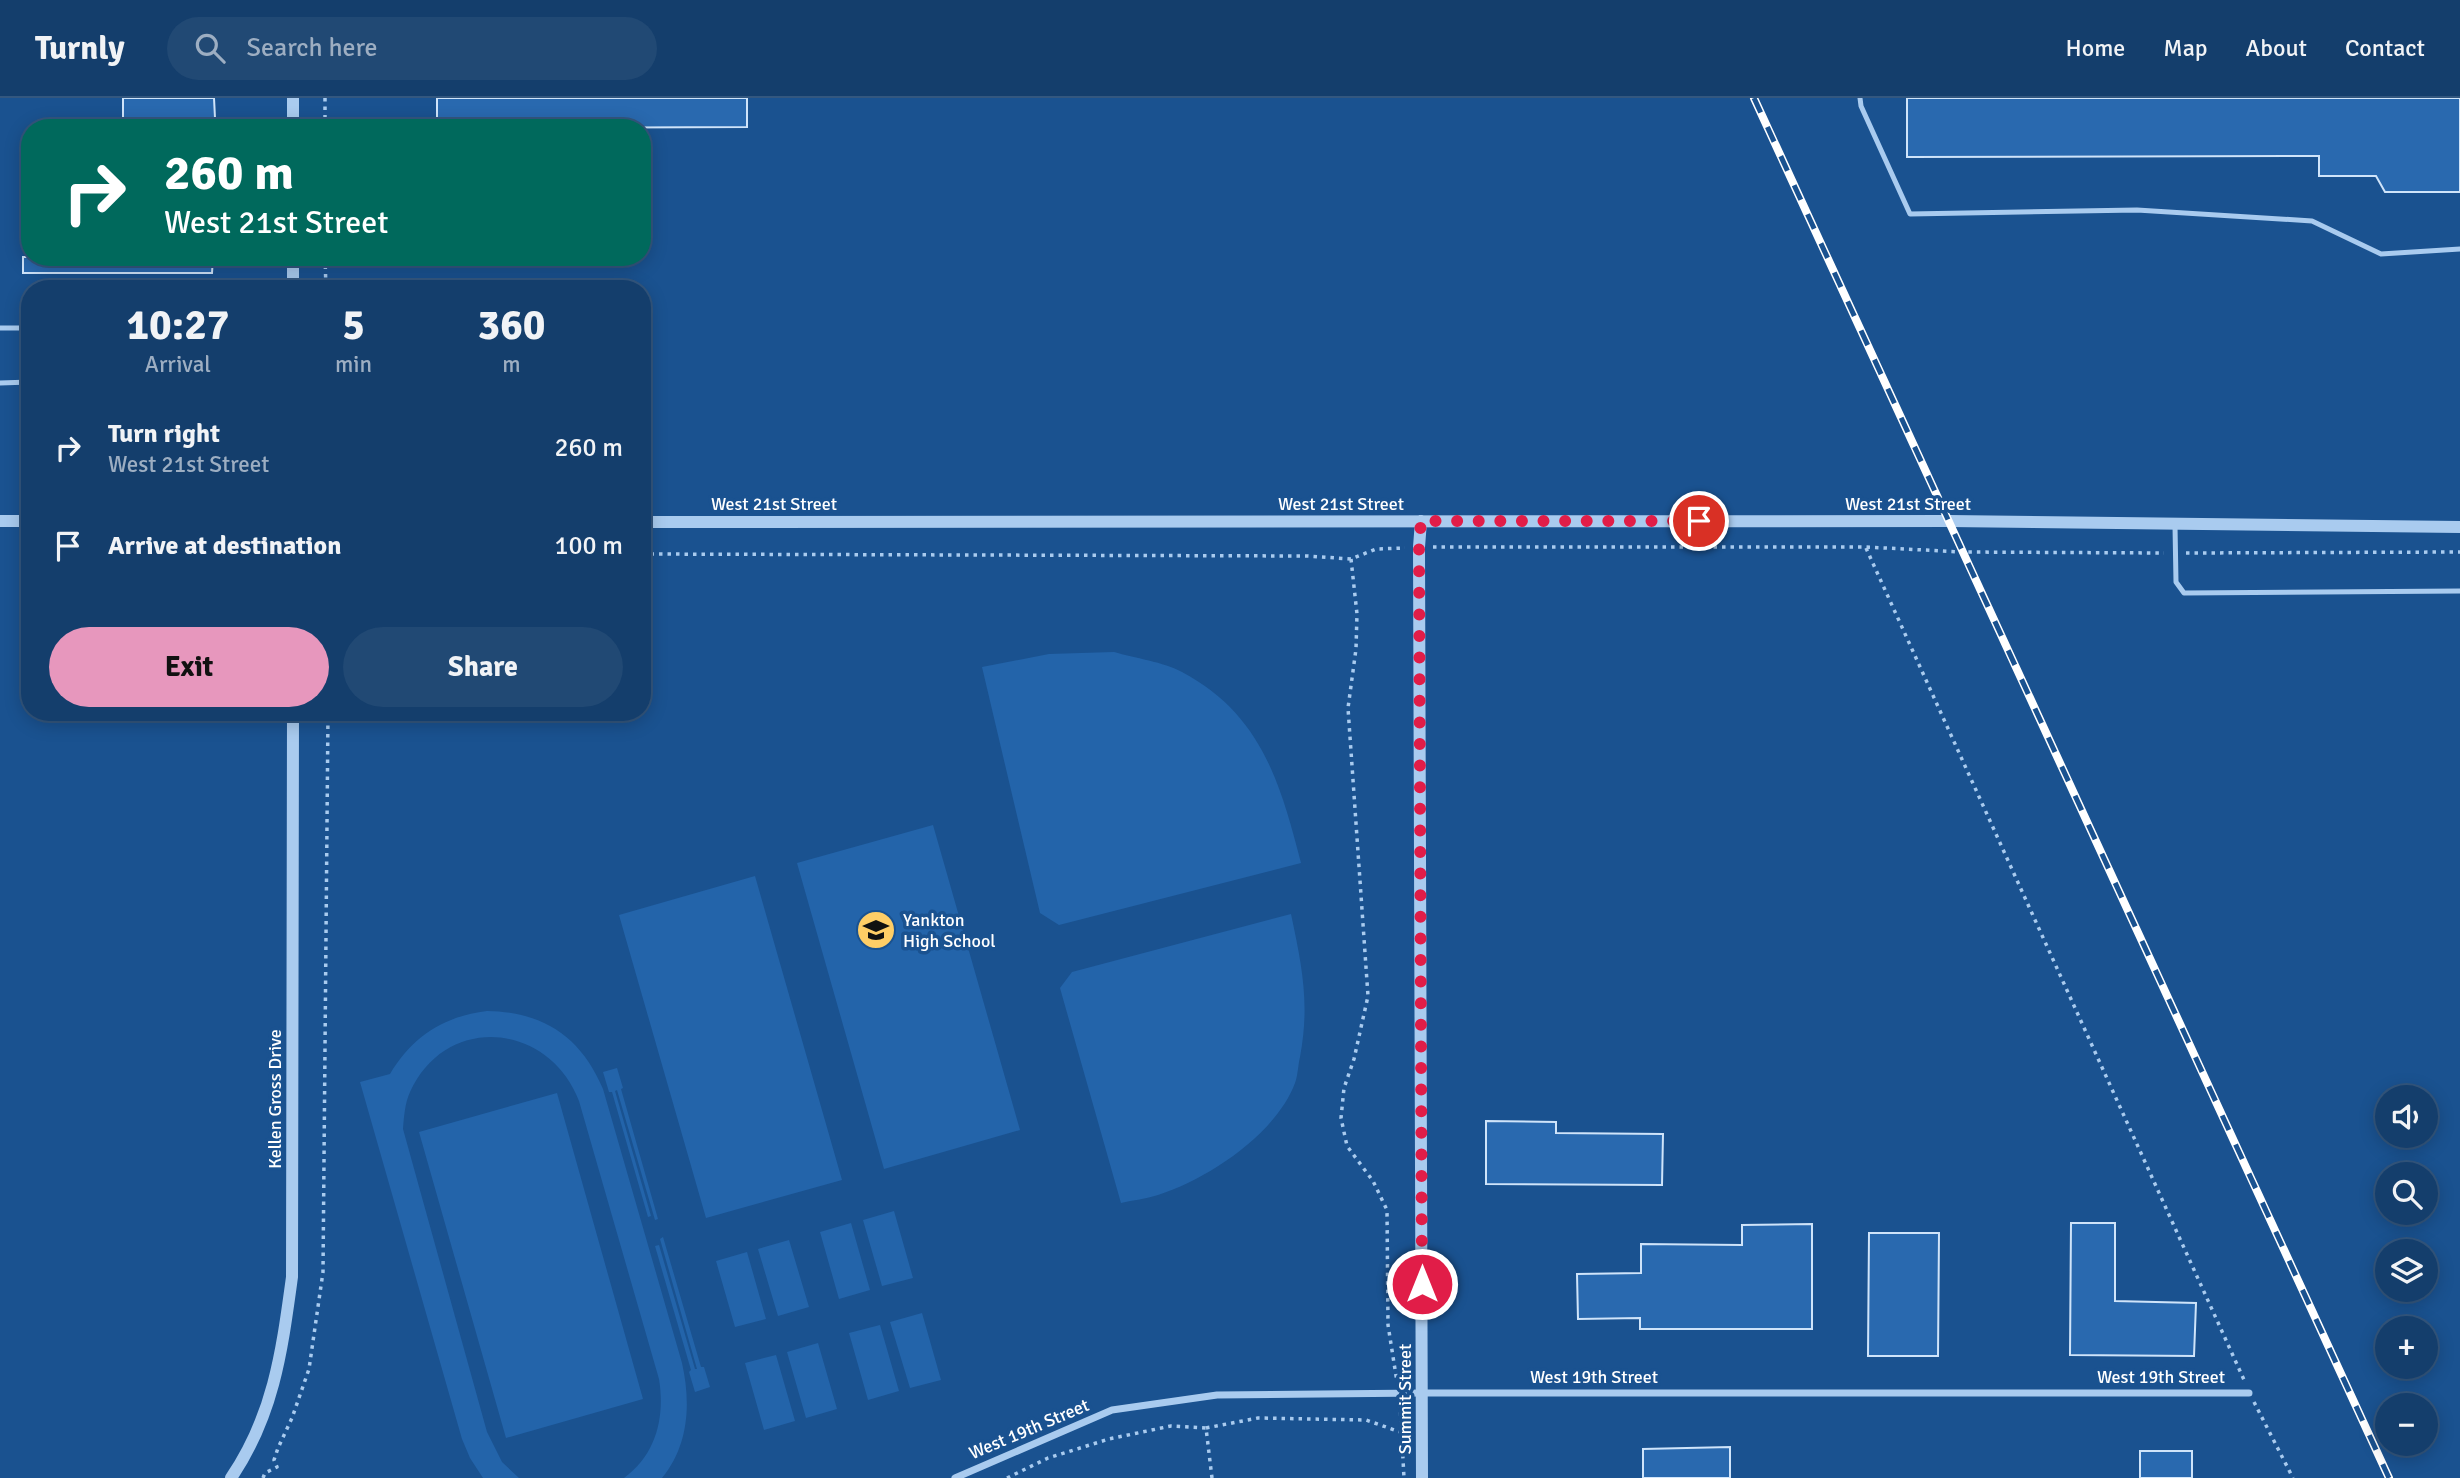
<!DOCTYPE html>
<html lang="en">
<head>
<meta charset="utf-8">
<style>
	body { margin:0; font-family:Signika,sans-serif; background:#214974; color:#f1f3f6; height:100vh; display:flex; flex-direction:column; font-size:26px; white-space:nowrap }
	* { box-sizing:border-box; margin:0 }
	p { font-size:23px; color:#9daec2 }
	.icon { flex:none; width:38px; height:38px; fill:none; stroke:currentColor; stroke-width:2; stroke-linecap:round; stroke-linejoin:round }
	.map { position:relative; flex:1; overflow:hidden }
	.sheet { position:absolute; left:21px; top:182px; width:630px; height:441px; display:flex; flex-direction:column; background:#143e6c; border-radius:28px; box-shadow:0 4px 18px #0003,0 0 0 2px #33577f }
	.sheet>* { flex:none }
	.guide { position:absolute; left:21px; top:21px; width:630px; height:147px; border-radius:28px; box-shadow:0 4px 18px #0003,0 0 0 2px #33577f; background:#00695c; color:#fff; overflow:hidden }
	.fabs { position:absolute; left:2375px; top:987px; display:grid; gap:14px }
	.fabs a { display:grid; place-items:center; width:63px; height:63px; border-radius:50%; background:#143e6c; box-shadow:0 4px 18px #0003,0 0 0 2px #33577f; font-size:35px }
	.pin { position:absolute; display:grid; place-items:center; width:60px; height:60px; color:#fff; margin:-30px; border:4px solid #fff; border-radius:50%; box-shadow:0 2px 7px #0007 }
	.me { position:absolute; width:77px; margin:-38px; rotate:0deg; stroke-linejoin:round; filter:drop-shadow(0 0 5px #0008) }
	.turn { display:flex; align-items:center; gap:24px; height:147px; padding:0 28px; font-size:32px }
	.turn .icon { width:91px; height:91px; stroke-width:2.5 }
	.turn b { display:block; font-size:49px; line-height:60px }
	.eta { display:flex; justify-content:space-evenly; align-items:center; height:119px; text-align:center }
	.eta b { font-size:42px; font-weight:700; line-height:49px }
	.cta { display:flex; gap:14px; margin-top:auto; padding:14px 28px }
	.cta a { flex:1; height:80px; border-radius:42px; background:#e797bd; color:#111; font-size:28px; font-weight:700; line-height:80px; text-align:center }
	.cta a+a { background:#214974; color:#f1f3f6 }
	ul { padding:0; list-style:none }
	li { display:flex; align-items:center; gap:21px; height:98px; padding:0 28px }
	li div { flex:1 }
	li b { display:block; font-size:26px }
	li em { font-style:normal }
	header { display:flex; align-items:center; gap:42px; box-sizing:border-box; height:98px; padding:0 35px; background:#143e6c; border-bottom:2px solid #33577f }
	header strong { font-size:33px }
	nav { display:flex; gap:38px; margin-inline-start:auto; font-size:24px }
	.search { width:490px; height:63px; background:#214974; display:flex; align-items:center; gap:18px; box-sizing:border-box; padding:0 24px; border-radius:38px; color:#9daec2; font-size:26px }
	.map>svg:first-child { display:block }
	.green { fill:#2364aa }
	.building { fill:#2969af; stroke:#cfe4fa; stroke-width:2 }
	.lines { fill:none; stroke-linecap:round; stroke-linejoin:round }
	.path { stroke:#a9cbef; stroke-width:3.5; stroke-dasharray:3.5 5; stroke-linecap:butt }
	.service { stroke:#a9cbef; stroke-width:5 }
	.minor { stroke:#a9cbef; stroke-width:7 }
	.tertiary { stroke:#a9cbef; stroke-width:12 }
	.rail-casing { stroke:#fff; stroke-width:8 }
	.rail { stroke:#1a5290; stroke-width:5; stroke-dasharray:16; stroke-linecap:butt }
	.route { stroke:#e11d48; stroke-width:12; stroke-dasharray:0 21.6 }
	.labels { text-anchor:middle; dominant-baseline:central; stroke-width:7; stroke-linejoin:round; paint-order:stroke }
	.street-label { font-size:18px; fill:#fff; stroke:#1a5290 }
	.poi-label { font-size:18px; fill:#fff; stroke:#1a5290; text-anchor:start }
</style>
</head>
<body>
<header>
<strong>Turnly</strong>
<div class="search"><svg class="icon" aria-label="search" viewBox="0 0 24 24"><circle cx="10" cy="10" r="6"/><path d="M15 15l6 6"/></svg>Search here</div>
<nav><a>Home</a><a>Map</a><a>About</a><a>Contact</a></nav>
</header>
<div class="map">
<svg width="2460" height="1380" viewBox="0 0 2460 1380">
	<rect width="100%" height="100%" fill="#1a5290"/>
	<!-- green -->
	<path class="green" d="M 1114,554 C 1134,560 1164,564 1182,574 C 1261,616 1280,684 1301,765 L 1059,827 L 1040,815 L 982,569 L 1049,556 Z
		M 933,727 L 1020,1032 L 884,1071 L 797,765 Z
		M 755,778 L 842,1082 L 706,1120 L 619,817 Z
		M 1291,816 C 1302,868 1310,906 1300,959 C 1298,967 1298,977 1295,985 C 1276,1036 1208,1081 1158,1097 C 1146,1101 1133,1102 1121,1105 L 1060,890 L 1072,874 Z
		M 487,913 C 544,914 581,939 603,991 L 682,1265 C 691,1305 689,1347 662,1380 L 624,1380 C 657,1356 665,1318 659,1281 L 579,1003 C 549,924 446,915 410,994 C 405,1005 404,1018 403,1031 L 487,1334 L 502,1364 L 519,1380 L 483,1380 L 470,1360 L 462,1341 L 360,984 L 390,976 C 412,939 444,918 487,913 Z
		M 617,970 L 623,990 L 621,991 L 658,1121 L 655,1122 L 617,992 L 615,993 L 651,1118 L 648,1119 L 612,994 L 609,994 L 603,974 Z
		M 557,995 L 643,1301 L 506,1340 L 419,1034 Z
		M 894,1113 L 913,1180 L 882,1188 L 863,1122 Z
		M 851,1125 L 870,1192 L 839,1201 L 820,1134 Z
		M 663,1139 L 701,1269 L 704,1269 L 710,1289 L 695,1294 L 689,1274 L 691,1272 L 655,1148 L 659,1147 L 695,1271 L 697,1271 L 660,1141 Z
		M 789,1142 L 809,1209 L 778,1218 L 758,1151 Z
		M 747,1154 L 766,1221 L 735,1229 L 716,1163 Z
		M 922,1215 L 941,1282 L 910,1290 L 890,1224 Z
		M 880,1227 L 899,1293 L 868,1302 L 849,1235 Z
		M 818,1245 L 837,1311 L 806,1320 L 787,1254 Z
		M 776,1257 L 795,1323 L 764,1332 L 745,1265 Z"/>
	<!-- building -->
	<path class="building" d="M 123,0 L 214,0 L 215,20 L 123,22 Z
		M 437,0 L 747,0 L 747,29 L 491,30 L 491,26 L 437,26 Z
		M 1907,0 L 2460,0 L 2460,94 L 2385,94 L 2376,78 L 2319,78 L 2319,58 L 1907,59 Z
		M 23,159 L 213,159 L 212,175 L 23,175 Z
		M 1486,1023 L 1556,1024 L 1556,1035 L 1663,1036 L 1662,1087 L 1486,1086 Z
		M 2071,1125 L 2115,1125 L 2115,1203 L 2196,1205 L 2194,1258 L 2070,1257 Z
		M 1812,1126 L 1812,1231 L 1640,1231 L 1640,1220 L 1578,1221 L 1577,1176 L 1641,1175 L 1641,1146 L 1742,1147 L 1742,1127 Z
		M 1869,1135 L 1939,1135 L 1938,1258 L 1868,1258 Z
		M 1730,1349 L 1730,1380 L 1643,1380 L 1643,1351 Z
		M 2140,1353 L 2192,1353 L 2192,1380 L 2140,1380 Z"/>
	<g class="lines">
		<!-- path -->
		<path class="path" d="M 325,0 L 325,30
			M 325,159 L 326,191
			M 1433,449 L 1866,449 L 1962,454 L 2164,455
			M 1866,450 L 2245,1284
			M 2186,455 L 2460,454
			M 642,456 L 1307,458 L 1351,461 L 1376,451 L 1405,450
			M 1351,461 L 1357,516 L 1356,551 L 1348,610 L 1368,898 L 1354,961 L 1344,990 L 1341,1020 L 1347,1048 L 1373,1083 L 1387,1112 L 1388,1227 L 1397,1284
			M 2254,1304 L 2293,1380
			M 1400,1306 L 1404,1380
			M 1206,1330 L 1258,1320 L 1366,1322 L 1403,1335
			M 263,1380 L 265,1375 L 277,1369 L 274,1362 L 278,1350 L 292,1320 L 309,1271 L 323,1174 L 328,614
			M 1007,1380 L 1048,1360 L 1109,1341 L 1171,1328 L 1206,1330 L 1212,1380"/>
		<!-- service -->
		<path class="service" d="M 1860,0 L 1861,8 L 1910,116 L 2137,112 L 2312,123 L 2381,156 L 2460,151
			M 0,230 L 30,230
			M 0,285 L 30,284
			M 2175,428 L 2176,484 L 2184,495 L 2460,493"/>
		<!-- minor -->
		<path class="minor" d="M 955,1380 L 1112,1312 L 1217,1297 L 1423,1295 L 2249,1295"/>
		<!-- tertiary -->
		<path class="tertiary" d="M 293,0 L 293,30
			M 293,159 L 293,191
			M 0,423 L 30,423
			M 1421,423 L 1419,449 L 1422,1380
			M 642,424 L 1949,423 L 2460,429
			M 231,1380 C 274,1317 282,1252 292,1179 L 293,614"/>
		<defs>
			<path id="rail" d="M 1754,0 L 2389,1380"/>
		</defs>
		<!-- rail casing -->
		<use href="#rail" class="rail-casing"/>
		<!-- rail -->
		<use href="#rail" class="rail"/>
	</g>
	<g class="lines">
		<!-- route -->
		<path class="route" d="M 1422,1186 L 1419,449 L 1421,423 L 1699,423"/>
	</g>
	<!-- icons -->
	<defs>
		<symbol id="school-disc" viewBox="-11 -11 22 22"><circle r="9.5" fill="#ffce66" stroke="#1a5290"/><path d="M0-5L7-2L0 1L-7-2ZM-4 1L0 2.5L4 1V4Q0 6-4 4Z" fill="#111"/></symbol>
	</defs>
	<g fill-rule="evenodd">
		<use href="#school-disc" x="854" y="810" width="44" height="44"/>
	</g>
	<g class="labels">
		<!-- street labels -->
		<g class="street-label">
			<text x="774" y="406">West 21st Street</text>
			<text x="1341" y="406">West 21st Street</text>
			<text x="1908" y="406">West 21st Street</text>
			<text transform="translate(275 1001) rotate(-90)">Kellen Gross Drive</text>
			<text x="1594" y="1279">West 19th Street</text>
			<text x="2161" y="1279">West 19th Street</text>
			<text transform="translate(1405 1301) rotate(-90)">Summit Street</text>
			<text transform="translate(1029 1331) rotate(-23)">West 19th Street</text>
		</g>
		<!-- poi labels -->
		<g class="poi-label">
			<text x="903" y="822">Yankton<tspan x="903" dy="21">High School</tspan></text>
		</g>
	</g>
</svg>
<div class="fabs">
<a><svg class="icon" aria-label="sound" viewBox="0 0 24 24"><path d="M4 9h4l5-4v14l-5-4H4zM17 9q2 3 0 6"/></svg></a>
<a><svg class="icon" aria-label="search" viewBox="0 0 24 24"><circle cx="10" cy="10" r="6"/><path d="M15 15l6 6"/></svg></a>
<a><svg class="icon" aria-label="layers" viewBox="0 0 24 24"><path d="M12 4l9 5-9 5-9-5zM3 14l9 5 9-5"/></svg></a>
<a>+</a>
<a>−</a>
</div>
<div class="pin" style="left:1699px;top:423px;background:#d93025"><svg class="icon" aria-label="arrive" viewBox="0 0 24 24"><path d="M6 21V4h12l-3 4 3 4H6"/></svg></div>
<svg class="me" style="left:1422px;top:1186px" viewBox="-20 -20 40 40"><circle r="17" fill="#e11d48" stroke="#fff" stroke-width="3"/><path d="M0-11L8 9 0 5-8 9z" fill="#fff"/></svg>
<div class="guide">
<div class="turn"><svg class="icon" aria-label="right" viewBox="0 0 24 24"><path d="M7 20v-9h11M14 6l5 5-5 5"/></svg><div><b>260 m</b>West 21st Street</div></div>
</div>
<section class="sheet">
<div class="eta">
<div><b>10:27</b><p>Arrival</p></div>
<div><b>5</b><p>min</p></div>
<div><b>360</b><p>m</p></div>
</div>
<ul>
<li><svg class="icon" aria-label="right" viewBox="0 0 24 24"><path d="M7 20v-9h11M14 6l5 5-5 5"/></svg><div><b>Turn right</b><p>West 21st Street</p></div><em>260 m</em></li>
<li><svg class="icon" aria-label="arrive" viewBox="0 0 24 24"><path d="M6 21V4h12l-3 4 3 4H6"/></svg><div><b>Arrive at destination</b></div><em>100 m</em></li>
</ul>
<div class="cta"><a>Exit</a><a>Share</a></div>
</section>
</div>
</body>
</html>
